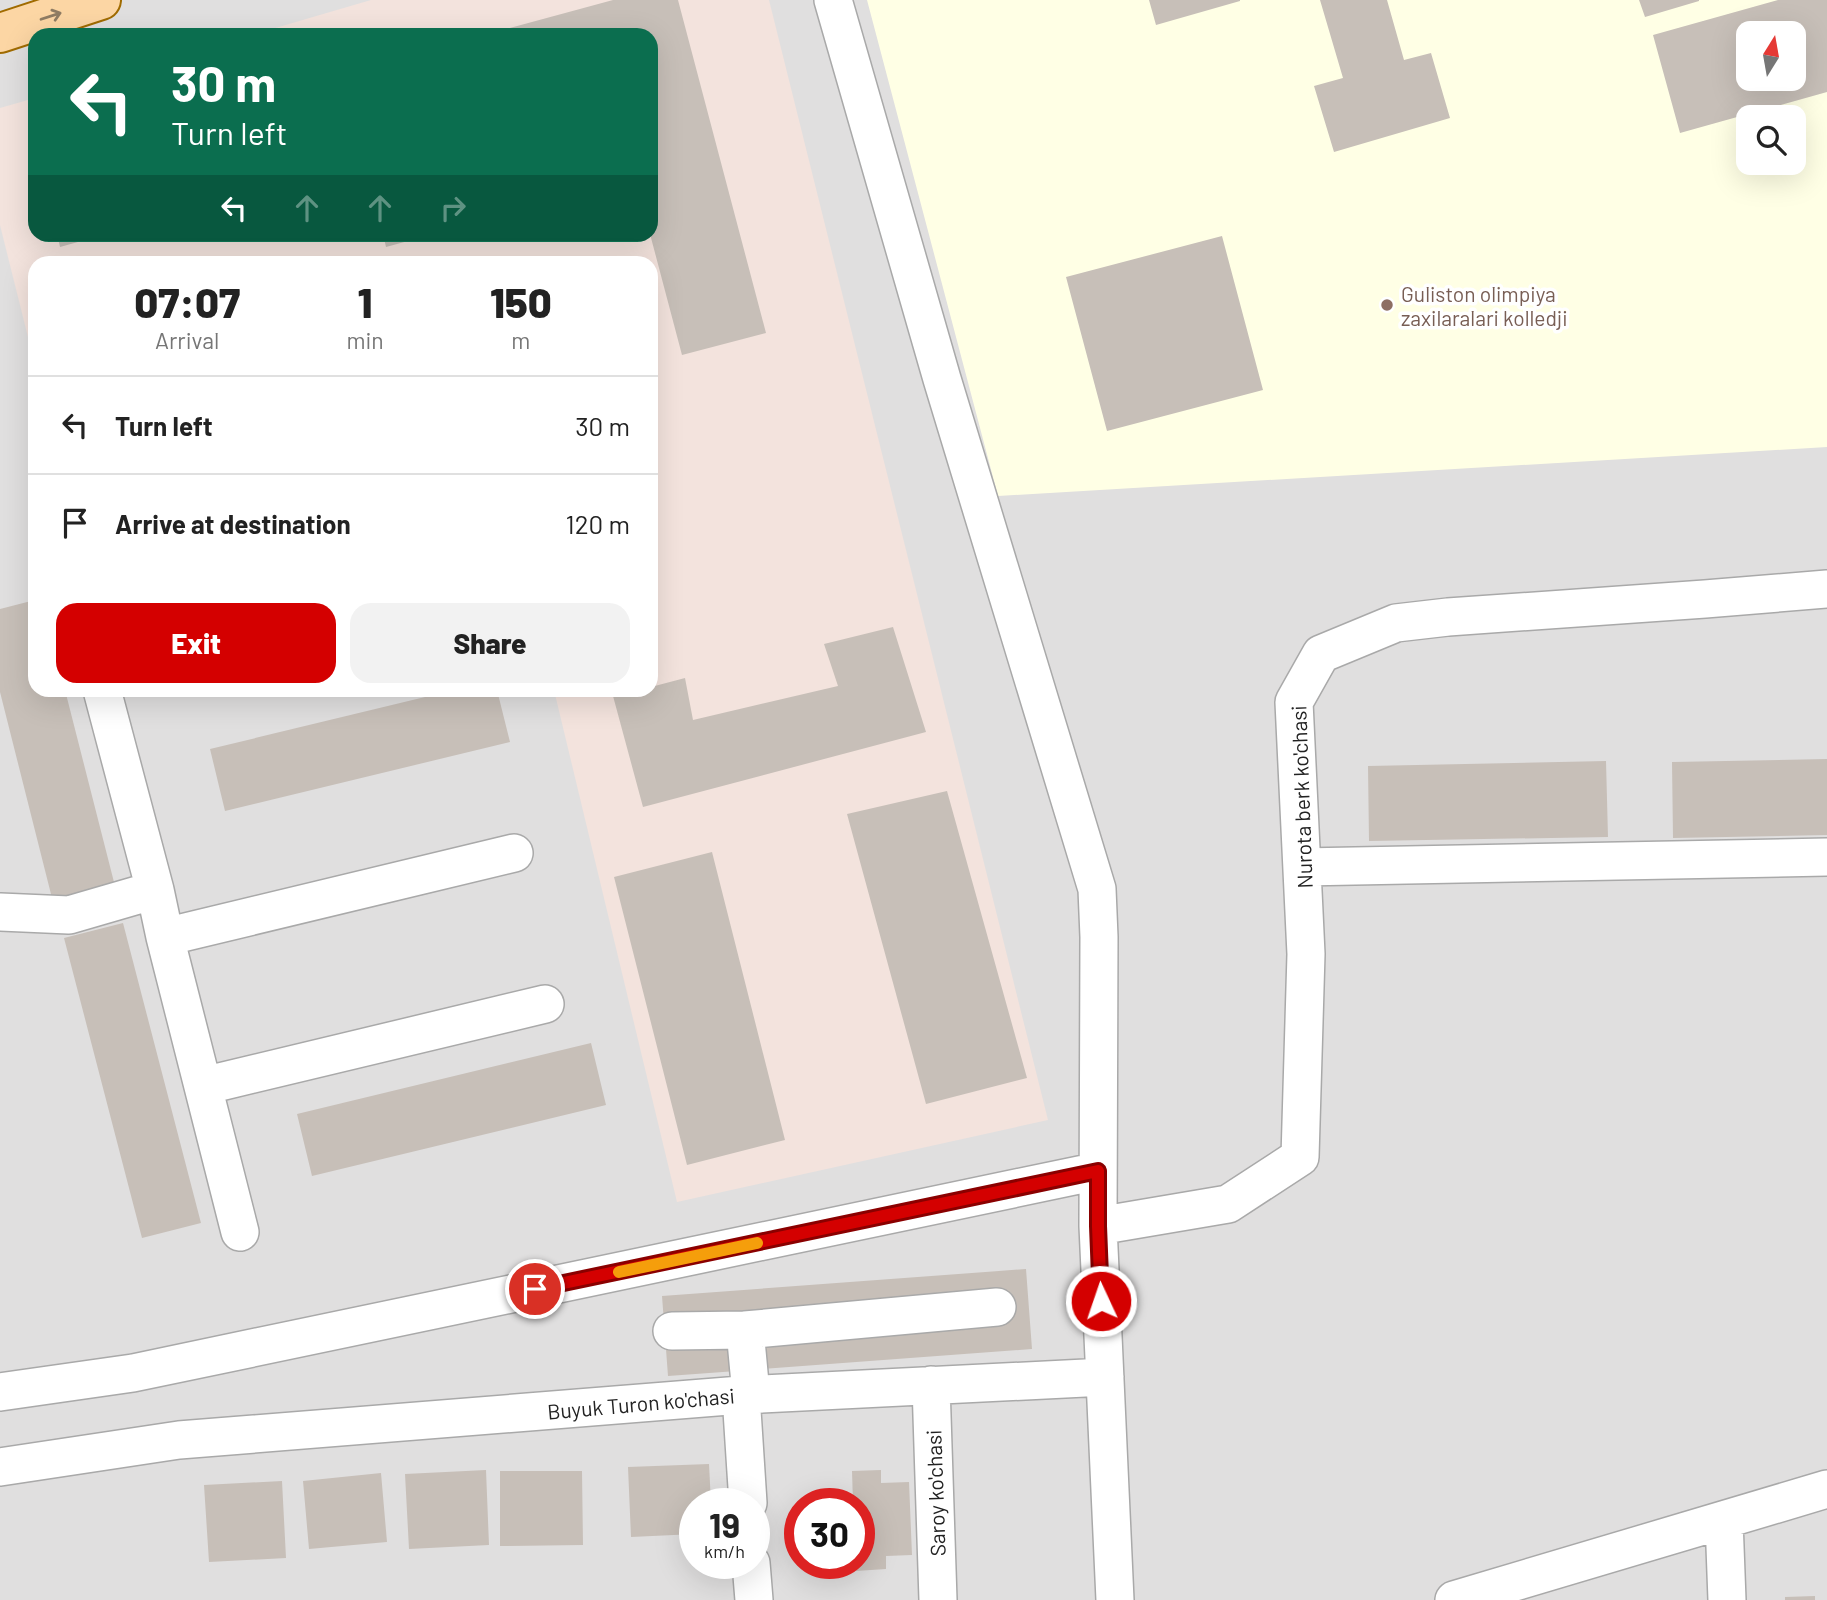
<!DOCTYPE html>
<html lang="en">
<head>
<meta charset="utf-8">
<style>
	body { margin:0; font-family:Barlow,sans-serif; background:#f2f2f2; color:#222; height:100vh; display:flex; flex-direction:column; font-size:26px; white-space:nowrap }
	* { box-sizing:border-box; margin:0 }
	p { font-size:23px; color:#767676 }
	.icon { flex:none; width:38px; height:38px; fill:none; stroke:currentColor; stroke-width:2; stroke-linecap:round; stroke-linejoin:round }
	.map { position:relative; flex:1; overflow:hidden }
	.side { position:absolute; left:28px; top:256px; width:630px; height:441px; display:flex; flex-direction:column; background:#fff; border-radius:21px; box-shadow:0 7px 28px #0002 }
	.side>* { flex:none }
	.top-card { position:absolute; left:28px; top:28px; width:630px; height:214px; border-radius:21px; box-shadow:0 7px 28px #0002; background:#0b6e4f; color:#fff; overflow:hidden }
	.needle { width:46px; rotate:11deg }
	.controls { position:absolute; left:1736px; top:21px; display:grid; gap:14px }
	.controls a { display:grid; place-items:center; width:70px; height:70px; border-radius:14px; background:#fff; box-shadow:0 7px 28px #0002; font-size:35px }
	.speed { position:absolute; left:679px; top:1488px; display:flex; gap:14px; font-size:35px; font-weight:700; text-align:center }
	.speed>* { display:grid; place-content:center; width:91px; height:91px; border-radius:50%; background:#fff; box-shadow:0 7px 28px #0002; line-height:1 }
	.speed small { font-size:18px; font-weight:400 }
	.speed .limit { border:10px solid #d22; background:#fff; color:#111 }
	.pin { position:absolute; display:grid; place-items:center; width:60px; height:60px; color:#fff; margin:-30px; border:4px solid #fff; border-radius:50%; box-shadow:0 2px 7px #0007 }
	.me { position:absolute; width:77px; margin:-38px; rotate:357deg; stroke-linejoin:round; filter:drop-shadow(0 0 5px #0008) }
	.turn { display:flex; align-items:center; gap:24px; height:147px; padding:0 28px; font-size:32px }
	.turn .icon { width:91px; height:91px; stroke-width:2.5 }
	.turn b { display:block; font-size:49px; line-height:60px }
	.lanes { display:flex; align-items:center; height:66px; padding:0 28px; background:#0003; justify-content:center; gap:35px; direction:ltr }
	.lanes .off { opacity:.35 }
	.eta { display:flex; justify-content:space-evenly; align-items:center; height:119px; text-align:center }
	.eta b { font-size:42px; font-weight:800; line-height:49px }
	.primary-button { display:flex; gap:14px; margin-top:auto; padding:14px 28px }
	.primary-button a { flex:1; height:80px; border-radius:21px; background:#d40000; color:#fff; font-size:28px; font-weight:800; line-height:80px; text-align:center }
	.primary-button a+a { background:#f2f2f2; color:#222 }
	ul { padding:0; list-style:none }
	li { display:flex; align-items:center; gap:21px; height:98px; padding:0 28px; border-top:2px solid #e0e0e0 }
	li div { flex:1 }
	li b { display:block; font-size:26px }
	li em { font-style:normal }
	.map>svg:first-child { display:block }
	.residential { fill:#e0dfdf; fill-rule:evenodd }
	.education { fill:#ffffe5; fill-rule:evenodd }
	.military { fill:#f3e3dd }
	.building { fill:#c7bfb8; fill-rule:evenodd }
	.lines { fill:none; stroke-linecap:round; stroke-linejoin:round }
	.minor-casing { stroke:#a9a9a9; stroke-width:40 }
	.major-casing { stroke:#a06b00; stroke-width:42 }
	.minor { stroke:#fff; stroke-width:37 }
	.major { stroke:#fcd6a4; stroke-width:38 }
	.oneway { stroke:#8f7c63 }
	.route-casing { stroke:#8a0000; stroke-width:18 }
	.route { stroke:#d40000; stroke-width:12 }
	.slow { stroke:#f59e0b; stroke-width:12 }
	.education-dot { fill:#8d6e63; stroke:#fff; stroke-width:2.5 }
	.labels { text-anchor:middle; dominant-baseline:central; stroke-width:7; stroke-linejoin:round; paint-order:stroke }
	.education-label { font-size:21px; fill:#785e54; stroke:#fff; text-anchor:start }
	.street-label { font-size:21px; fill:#222; stroke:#fff }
</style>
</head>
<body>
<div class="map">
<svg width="1827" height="1600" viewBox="0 0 1827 1600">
	<rect width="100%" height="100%" fill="#f2efe9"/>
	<!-- residential -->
	<path class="residential" d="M 0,0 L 1827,0 L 1827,1600 L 0,1600 ZM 1748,33 L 1794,33 L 1794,79 L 1748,79 ZM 35,35 L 651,35 L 651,234 L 35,234 ZM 1748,117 L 1794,117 L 1794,163 L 1748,163 ZM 35,262 L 651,262 L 651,690 L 35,690 ZM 695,1503 L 754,1503 L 754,1563 L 695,1563 ZM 800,1503 L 859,1503 L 859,1563 L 800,1563 Z"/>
	<!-- education -->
	<path class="education" d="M 867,0 L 1827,0 L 1827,447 L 998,496 ZM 1748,33 L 1794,33 L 1794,79 L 1748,79 ZM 1748,117 L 1794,117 L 1794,163 L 1748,163 Z"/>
	<!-- military -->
	<path class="military" d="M 371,0 L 769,0 L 1048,1120 L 677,1202 L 554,690 L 651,690 L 651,262 L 35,262 L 35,365 L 0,225 L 0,108 L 35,98 L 35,234 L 651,234 L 651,35 L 251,35 Z"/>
	<!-- building -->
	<path class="building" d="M 613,0 L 678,0 L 766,333 L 682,355 L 650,234 L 651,35 L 484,35 Z
		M 1149,0 L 1240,0 L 1240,1 L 1156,25 Z
		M 1320,0 L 1387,0 L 1404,60 L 1431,53 L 1450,118 L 1334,152 L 1314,86 L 1343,78 Z
		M 1639,0 L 1699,0 L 1699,1 L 1645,17 Z
		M 1778,0 L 1827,0 L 1827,92 L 1680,133 L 1653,35 ZM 1748,33 L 1794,33 L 1794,79 L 1748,79 Z
		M 57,234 L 103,234 L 103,235 L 60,247 Z
		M 383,234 L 430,234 L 430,235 L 386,247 Z
		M 1222,236 L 1263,390 L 1107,431 L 1066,277 Z
		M 35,600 L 35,690 L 65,690 L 116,890 L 54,906 L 0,692 L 0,609 Z
		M 893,627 L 926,732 L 643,807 L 613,696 L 639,690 L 651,690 L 651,687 L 685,678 L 693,720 L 838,686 L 824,644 Z
		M 454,690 L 497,690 L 510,742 L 225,811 L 210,749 Z
		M 1827,759 L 1827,835 L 1673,838 L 1672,762 Z
		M 1606,761 L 1608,837 L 1369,841 L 1368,766 Z
		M 947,791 L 1027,1078 L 926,1104 L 847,814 Z
		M 712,852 L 785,1140 L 687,1165 L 614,877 Z
		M 123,923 L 201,1223 L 142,1238 L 64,938 Z
		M 591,1043 L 606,1105 L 312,1176 L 297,1114 Z
		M 1026,1269 L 1032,1349 L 668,1376 L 662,1296 Z
		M 709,1464 L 711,1503 L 695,1503 L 695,1534 L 631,1537 L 628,1467 Z
		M 486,1470 L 489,1545 L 409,1549 L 405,1474 Z
		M 881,1470 L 881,1483 L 909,1482 L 912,1555 L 886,1556 L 886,1569 L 856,1571 L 856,1563 L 859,1563 L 859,1503 L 853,1503 L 852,1471 Z
		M 500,1471 L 582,1471 L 583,1545 L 500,1546 Z
		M 381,1473 L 387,1542 L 309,1549 L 303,1481 Z
		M 282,1481 L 286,1558 L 209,1562 L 204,1485 Z
		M 1815,1596 L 1815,1600 L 1785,1600 L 1785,1597 Z"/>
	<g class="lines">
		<defs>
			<path id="minor" d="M 833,0 L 942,379 L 1097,889 L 1099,937 L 1098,1226 L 1115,1600
				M 102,690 L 155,890 L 165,937 L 240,1232
				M 1302,867 L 1827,857
				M 0,912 L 69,915 L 155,890
				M 165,937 L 514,853
				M 203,1086 L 545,1004
				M 1098,1226 L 1228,1204 L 1300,1157 L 1306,954 L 1294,702 L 1321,654 L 1396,623 L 1448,617 L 1705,599 L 1827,589
				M 745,1330 L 751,1394
				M 672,1331 L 745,1330 L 997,1307
				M 931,1385 L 938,1600
				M 0,1392 L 133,1373 L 1098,1171
				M 741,1395 L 748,1503
				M 0,1467 L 179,1440 L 741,1395 L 1105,1377
				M 1724,1520 L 1727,1600
				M 751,1563 L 754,1600
				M 1454,1600 L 1827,1489"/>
			<path id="major" d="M 0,33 L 101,0"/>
		</defs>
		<!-- minor casing -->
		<use href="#minor" class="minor-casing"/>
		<!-- major casing -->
		<use href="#major" class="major-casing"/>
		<!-- minor -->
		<use href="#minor" class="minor"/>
		<!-- major -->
		<use href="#major" class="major"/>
	</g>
	<!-- one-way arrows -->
	<defs><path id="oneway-shaft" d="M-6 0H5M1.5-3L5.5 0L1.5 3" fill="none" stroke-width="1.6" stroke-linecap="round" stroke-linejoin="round" transform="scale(1.75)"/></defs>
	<use class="oneway" href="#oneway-shaft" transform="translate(51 16) rotate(-18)"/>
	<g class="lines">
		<defs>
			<path id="route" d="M 535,1289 L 1098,1171 L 1098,1226 L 1101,1301"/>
		</defs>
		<!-- route casing -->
		<use href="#route" class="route-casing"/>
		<!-- route -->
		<use href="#route" class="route"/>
		<!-- slow -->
		<path class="slow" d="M 619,1272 L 757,1243"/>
	</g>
	<!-- markers -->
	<circle class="education-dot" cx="1387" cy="305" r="7"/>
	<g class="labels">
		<!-- education labels -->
		<g class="education-label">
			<text x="1401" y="293">Guliston olimpiya<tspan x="1401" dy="24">zaxilaralari kolledji</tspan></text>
		</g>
		<!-- street labels -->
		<g class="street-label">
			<text transform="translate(1301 797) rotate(-92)">Nurota berk ko'chasi</text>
			<text transform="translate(641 1403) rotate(-5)">Buyuk Turon ko'chasi</text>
			<text transform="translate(935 1493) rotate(-92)">Saroy ko'chasi</text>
		</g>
	</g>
</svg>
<div class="controls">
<a><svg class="needle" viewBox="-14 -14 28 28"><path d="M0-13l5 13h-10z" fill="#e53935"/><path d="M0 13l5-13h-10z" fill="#767676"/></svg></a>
<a><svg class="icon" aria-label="search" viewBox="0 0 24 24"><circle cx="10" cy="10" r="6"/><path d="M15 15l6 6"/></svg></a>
</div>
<div class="speed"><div>19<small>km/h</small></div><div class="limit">30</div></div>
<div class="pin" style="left:535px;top:1289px;background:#d93025"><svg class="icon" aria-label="arrive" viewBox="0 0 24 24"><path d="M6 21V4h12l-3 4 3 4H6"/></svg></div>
<svg class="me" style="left:1101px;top:1301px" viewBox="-20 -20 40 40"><circle r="17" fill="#d40000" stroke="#fff" stroke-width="3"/><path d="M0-11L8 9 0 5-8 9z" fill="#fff"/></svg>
<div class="top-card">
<div class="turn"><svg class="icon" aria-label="left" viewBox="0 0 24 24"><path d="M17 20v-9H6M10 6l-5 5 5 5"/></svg><div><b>30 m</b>Turn left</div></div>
<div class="lanes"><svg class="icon" aria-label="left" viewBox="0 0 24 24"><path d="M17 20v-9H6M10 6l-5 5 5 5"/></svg><svg class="icon off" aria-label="ahead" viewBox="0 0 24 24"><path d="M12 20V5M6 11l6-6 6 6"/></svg><svg class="icon off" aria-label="ahead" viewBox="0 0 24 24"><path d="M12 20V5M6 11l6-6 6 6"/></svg><svg class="icon off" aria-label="right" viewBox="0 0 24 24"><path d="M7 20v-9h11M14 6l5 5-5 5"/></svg></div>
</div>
<section class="side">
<div class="eta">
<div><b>07:07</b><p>Arrival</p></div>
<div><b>1</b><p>min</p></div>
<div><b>150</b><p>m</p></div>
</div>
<ul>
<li><svg class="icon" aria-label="left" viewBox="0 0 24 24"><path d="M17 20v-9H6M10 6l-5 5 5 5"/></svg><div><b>Turn left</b></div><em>30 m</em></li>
<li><svg class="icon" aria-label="arrive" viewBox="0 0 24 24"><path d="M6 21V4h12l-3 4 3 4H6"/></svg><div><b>Arrive at destination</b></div><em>120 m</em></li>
</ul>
<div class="primary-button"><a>Exit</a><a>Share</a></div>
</section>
</div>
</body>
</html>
